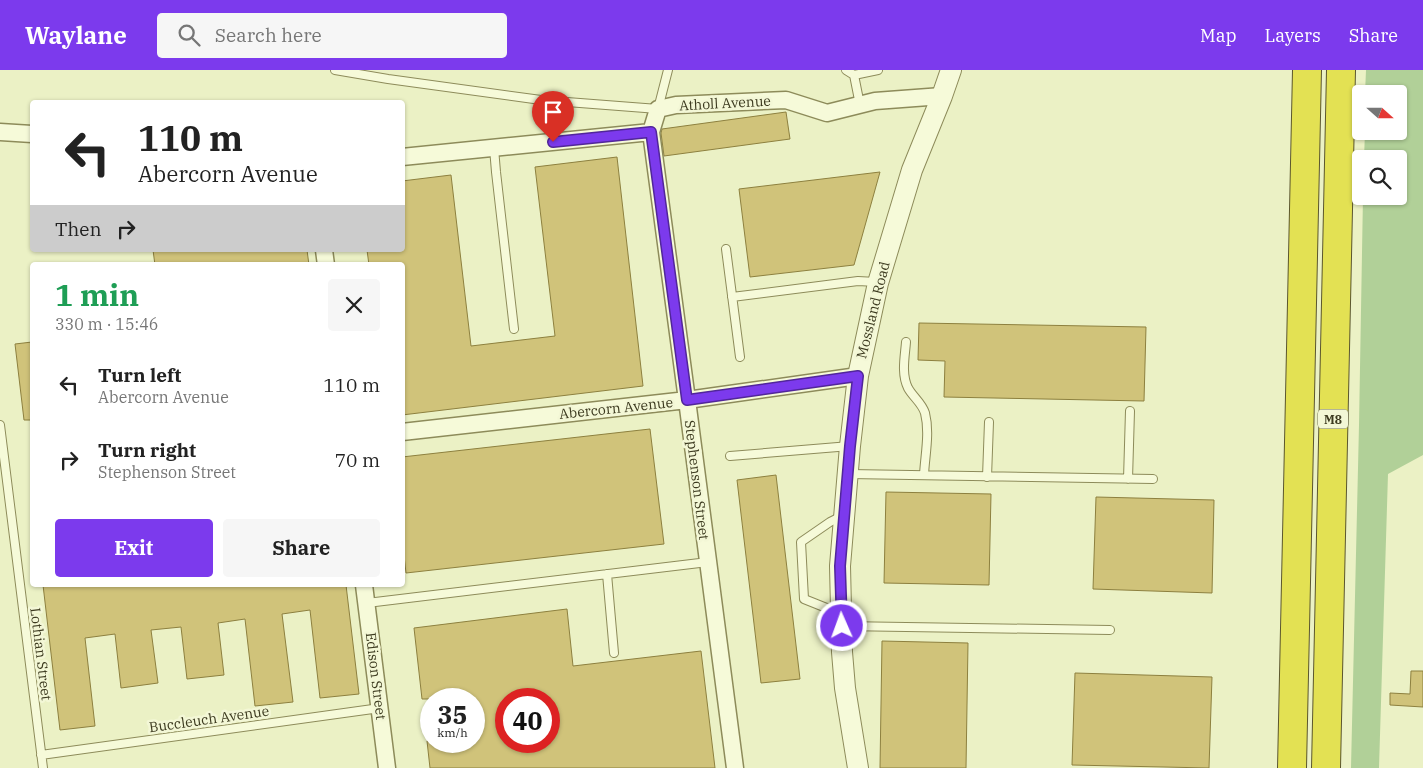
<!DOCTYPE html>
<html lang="en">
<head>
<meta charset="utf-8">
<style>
	body { margin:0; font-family:"IBM Plex Serif",serif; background:#f6f6f6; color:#222; height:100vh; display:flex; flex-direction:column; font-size:19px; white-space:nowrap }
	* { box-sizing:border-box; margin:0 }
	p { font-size:16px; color:#767676 }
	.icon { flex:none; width:28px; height:28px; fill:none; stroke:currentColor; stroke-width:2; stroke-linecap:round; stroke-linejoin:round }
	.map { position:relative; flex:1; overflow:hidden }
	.details { position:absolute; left:30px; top:192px; width:375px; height:325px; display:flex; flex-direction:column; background:#fff; border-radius:5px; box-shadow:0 1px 4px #0004 }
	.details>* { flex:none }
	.guide { position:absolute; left:30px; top:30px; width:375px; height:152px; border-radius:5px; box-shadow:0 1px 4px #0004; background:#fff; color:#222; overflow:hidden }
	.needle { width:32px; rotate:111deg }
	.tools { position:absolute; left:1352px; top:15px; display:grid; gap:10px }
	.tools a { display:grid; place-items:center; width:55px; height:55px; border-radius:5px; background:#fff; box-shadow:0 1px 4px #0004; font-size:25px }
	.speed { position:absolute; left:420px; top:618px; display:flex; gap:10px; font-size:25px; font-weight:700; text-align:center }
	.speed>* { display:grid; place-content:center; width:65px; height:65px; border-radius:50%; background:#fff; box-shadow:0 1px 4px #0004; line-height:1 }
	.speed small { font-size:12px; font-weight:400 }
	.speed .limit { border:8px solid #d22; background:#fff; color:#111 }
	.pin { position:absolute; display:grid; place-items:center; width:42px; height:42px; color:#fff; margin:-51px -21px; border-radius:50% 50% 50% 0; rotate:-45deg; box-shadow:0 0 5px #0007 }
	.pin .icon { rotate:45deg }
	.me { position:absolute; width:55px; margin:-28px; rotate:358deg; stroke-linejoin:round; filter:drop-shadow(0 0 4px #0008) }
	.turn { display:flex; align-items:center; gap:18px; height:105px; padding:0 25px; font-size:22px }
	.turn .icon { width:65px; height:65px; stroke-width:2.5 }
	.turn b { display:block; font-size:35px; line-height:42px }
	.then { display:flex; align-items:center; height:48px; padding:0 25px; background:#0003; gap:10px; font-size:19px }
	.round { display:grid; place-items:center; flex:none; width:52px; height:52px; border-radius:5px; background:#f6f6f6 }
	.head { display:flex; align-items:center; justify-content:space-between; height:85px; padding:0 25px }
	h1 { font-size:30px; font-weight:700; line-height:38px; color:#1e9e55 }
	.button { display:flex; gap:10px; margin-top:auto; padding:10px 25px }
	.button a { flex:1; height:58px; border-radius:5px; background:#7c3aed; color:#fff; font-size:20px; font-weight:700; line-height:58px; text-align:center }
	.button a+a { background:#f6f6f6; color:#222 }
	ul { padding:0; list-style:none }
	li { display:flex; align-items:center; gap:15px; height:75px; padding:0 25px }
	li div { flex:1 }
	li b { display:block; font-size:19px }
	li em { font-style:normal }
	header { display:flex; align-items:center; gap:30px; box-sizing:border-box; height:70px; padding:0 25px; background:#7c3aed; color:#fff }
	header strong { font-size:24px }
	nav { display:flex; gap:28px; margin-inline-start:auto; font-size:18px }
	.search { width:350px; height:45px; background:#f6f6f6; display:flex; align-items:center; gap:12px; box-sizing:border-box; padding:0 18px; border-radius:5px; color:#767676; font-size:19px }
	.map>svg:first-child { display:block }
	.green { fill:#b1d098 }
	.building { fill:#d0c37a; stroke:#8d803f; fill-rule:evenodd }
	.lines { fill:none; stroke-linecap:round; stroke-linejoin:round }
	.service-casing { stroke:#8d8b5a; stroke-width:10 }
	.minor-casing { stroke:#8d8b5a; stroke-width:19 }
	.tertiary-casing { stroke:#8d8b5a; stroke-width:22 }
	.motorway-casing { stroke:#5b562e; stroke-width:30 }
	.service { stroke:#f6fad9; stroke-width:8 }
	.minor { stroke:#f6fad9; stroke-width:16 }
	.tertiary { stroke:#f6fad9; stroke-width:20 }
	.motorway { stroke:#e3e153; stroke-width:28 }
	.route-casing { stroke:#51269a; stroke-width:12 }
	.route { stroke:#7c3aed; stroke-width:9 }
	.labels { text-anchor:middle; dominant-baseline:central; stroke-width:5; stroke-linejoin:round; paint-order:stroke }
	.shield { fill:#f3f7d6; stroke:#737356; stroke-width:1 }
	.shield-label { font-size:12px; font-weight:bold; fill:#3c3a1f }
	.street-label { font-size:14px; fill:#3c3a1f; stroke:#f3f7d6 }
</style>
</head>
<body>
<header>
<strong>Waylane</strong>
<div class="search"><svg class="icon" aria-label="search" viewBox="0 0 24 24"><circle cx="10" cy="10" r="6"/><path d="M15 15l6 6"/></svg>Search here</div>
<nav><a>Map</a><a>Layers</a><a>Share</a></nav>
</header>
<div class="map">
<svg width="1423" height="698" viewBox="0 0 1423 698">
	<rect width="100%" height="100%" fill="#ebf1c5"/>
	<!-- green -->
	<path class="green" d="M 1366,0 L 1423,0 L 1423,385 L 1388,404 L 1379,698 L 1351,698 L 1359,355 L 1363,126 L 1399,126 L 1399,89 L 1364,89 L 1365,61 L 1399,61 L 1399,24 L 1365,24 Z"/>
	<!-- building -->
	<path class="building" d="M 786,42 L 790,69 L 664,86 L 661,63 L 662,59 Z
		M 617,87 L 643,316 L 402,345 L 402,195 L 369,195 L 367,180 L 402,180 L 402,111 L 451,105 L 471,276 L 555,266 L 535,97 Z
		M 880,102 L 854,195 L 750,207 L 739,119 Z
		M 153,180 L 307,180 L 309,195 L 155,195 Z
		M 919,253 L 1146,257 L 1144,331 L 944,327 L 945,291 L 918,290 Z
		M 32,272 L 32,350 L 24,350 L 15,274 Z
		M 650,359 L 664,474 L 406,503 L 402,468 L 402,387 Z
		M 776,405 L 800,609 L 761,613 L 737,410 Z
		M 886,422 L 991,424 L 989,515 L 884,513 Z
		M 1096,427 L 1214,430 L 1212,523 L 1093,519 Z
		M 43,515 L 346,515 L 359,624 L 320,628 L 310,540 L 282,544 L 293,632 L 255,636 L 245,549 L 218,553 L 224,605 L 187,609 L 181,557 L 151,560 L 158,613 L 121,618 L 115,564 L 85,568 L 95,656 L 60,660 Z
		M 567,539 L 573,596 L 701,581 L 715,698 L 430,698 L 427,671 L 474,671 L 474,629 L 422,629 L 414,558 ZM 506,629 L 549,629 L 549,671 L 506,671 Z
		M 882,571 L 968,573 L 966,698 L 880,698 Z
		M 1411,601 L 1423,601 L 1423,637 L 1390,635 L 1390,623 L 1410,624 Z
		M 1075,603 L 1212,607 L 1209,698 L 1072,695 Z"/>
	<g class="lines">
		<defs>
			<path id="service" d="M 335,0 L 388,9 L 541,30 L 658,39 L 668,0
				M 846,0 L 854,5 L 878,0
				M 854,5 L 860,35
				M 494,78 L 496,102 L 514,259
				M 726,179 L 740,287
				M 732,227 L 858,211 L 876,212
				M 906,272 C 905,286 901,304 908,318 C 913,327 922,333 925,343 C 930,363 925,385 924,405
				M 0,355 L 43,698
				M 730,386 L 850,376
				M 849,404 L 1153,409
				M 987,407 L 989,352
				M 1128,409 L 1130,341
				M 607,504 L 614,583
				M 367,533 L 708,492
				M 839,543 L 804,529 L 801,472 L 830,452 L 842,446
				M 842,556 L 1110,560
				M 41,685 L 380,638"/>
			<path id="minor" d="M 0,62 L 32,64
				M 402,87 L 651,62
				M 324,180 L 326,195
				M 402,362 L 687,330 L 858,306
				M 364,515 L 387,698
				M 735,698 L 687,330 L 651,62 L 658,39 L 676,35 L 786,30 L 827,43 L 875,31 L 942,26"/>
			<path id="tertiary" d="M 858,698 L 845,618 L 842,582 L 840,496 L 850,376 L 858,306 L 878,213 L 912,100 L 942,26 L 951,0"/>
			<path id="motorway" d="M 1292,698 L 1307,0
				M 1326,698 L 1341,0"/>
		</defs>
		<!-- service casing -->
		<use href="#service" class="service-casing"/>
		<!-- minor casing -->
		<use href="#minor" class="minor-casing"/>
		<!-- tertiary casing -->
		<use href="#tertiary" class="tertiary-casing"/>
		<!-- motorway casing -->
		<use href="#motorway" class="motorway-casing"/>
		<!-- service -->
		<use href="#service" class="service"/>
		<!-- minor -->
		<use href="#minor" class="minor"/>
		<!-- tertiary -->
		<use href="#tertiary" class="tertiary"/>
		<!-- motorway -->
		<use href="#motorway" class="motorway"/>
	</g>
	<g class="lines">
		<defs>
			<path id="route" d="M 553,72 L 651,62 L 687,330 L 858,306 L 850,376 L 840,496 L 842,556"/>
		</defs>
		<!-- route casing -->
		<use href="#route" class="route-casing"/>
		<!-- route -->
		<use href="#route" class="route"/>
	</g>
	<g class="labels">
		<!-- shield labels -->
		<rect class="shield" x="1318" y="339.5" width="30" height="19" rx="4"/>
		<g class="shield-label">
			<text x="1333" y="349">M8</text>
		</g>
		<!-- street labels -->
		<g class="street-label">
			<text transform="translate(725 33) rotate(-3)">Atholl Avenue</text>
			<text transform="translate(873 240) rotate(-76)">Mossland Road</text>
			<text transform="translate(616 338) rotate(-6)">Abercorn Avenue</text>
			<text transform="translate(697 410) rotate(83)">Stephenson Street</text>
			<text transform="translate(41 584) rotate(83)">Lothian Street</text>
			<text transform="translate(376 606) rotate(83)">Edison Street</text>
			<text transform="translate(209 649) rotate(-8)">Buccleuch Avenue</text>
		</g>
	</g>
</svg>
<div class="tools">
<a><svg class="needle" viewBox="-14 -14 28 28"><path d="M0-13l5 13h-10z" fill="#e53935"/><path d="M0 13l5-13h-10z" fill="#767676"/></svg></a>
<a><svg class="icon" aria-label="search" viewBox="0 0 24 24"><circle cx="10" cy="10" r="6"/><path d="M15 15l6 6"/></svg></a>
</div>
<div class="speed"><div>35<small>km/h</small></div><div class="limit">40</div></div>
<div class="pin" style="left:553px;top:72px;background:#d93025"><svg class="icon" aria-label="arrive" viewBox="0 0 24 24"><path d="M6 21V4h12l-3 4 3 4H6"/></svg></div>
<svg class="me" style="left:842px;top:556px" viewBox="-20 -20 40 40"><circle r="17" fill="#7c3aed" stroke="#fff" stroke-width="3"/><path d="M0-11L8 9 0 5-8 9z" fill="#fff"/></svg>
<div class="guide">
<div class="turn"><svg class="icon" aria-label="left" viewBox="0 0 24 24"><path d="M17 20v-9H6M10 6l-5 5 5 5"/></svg><div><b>110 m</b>Abercorn Avenue</div></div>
<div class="then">Then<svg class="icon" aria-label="right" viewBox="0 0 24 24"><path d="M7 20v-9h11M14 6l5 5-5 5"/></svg></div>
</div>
<section class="details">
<div class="head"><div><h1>1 min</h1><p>330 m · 15:46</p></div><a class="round"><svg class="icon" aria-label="close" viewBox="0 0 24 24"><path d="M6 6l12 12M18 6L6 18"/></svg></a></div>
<ul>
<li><svg class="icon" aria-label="left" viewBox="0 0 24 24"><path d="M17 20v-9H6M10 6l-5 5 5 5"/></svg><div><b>Turn left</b><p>Abercorn Avenue</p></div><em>110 m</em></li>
<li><svg class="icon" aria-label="right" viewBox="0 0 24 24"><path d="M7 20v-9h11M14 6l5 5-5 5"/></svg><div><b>Turn right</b><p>Stephenson Street</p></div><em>70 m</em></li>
</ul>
<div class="button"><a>Exit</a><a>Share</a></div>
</section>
</div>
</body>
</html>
